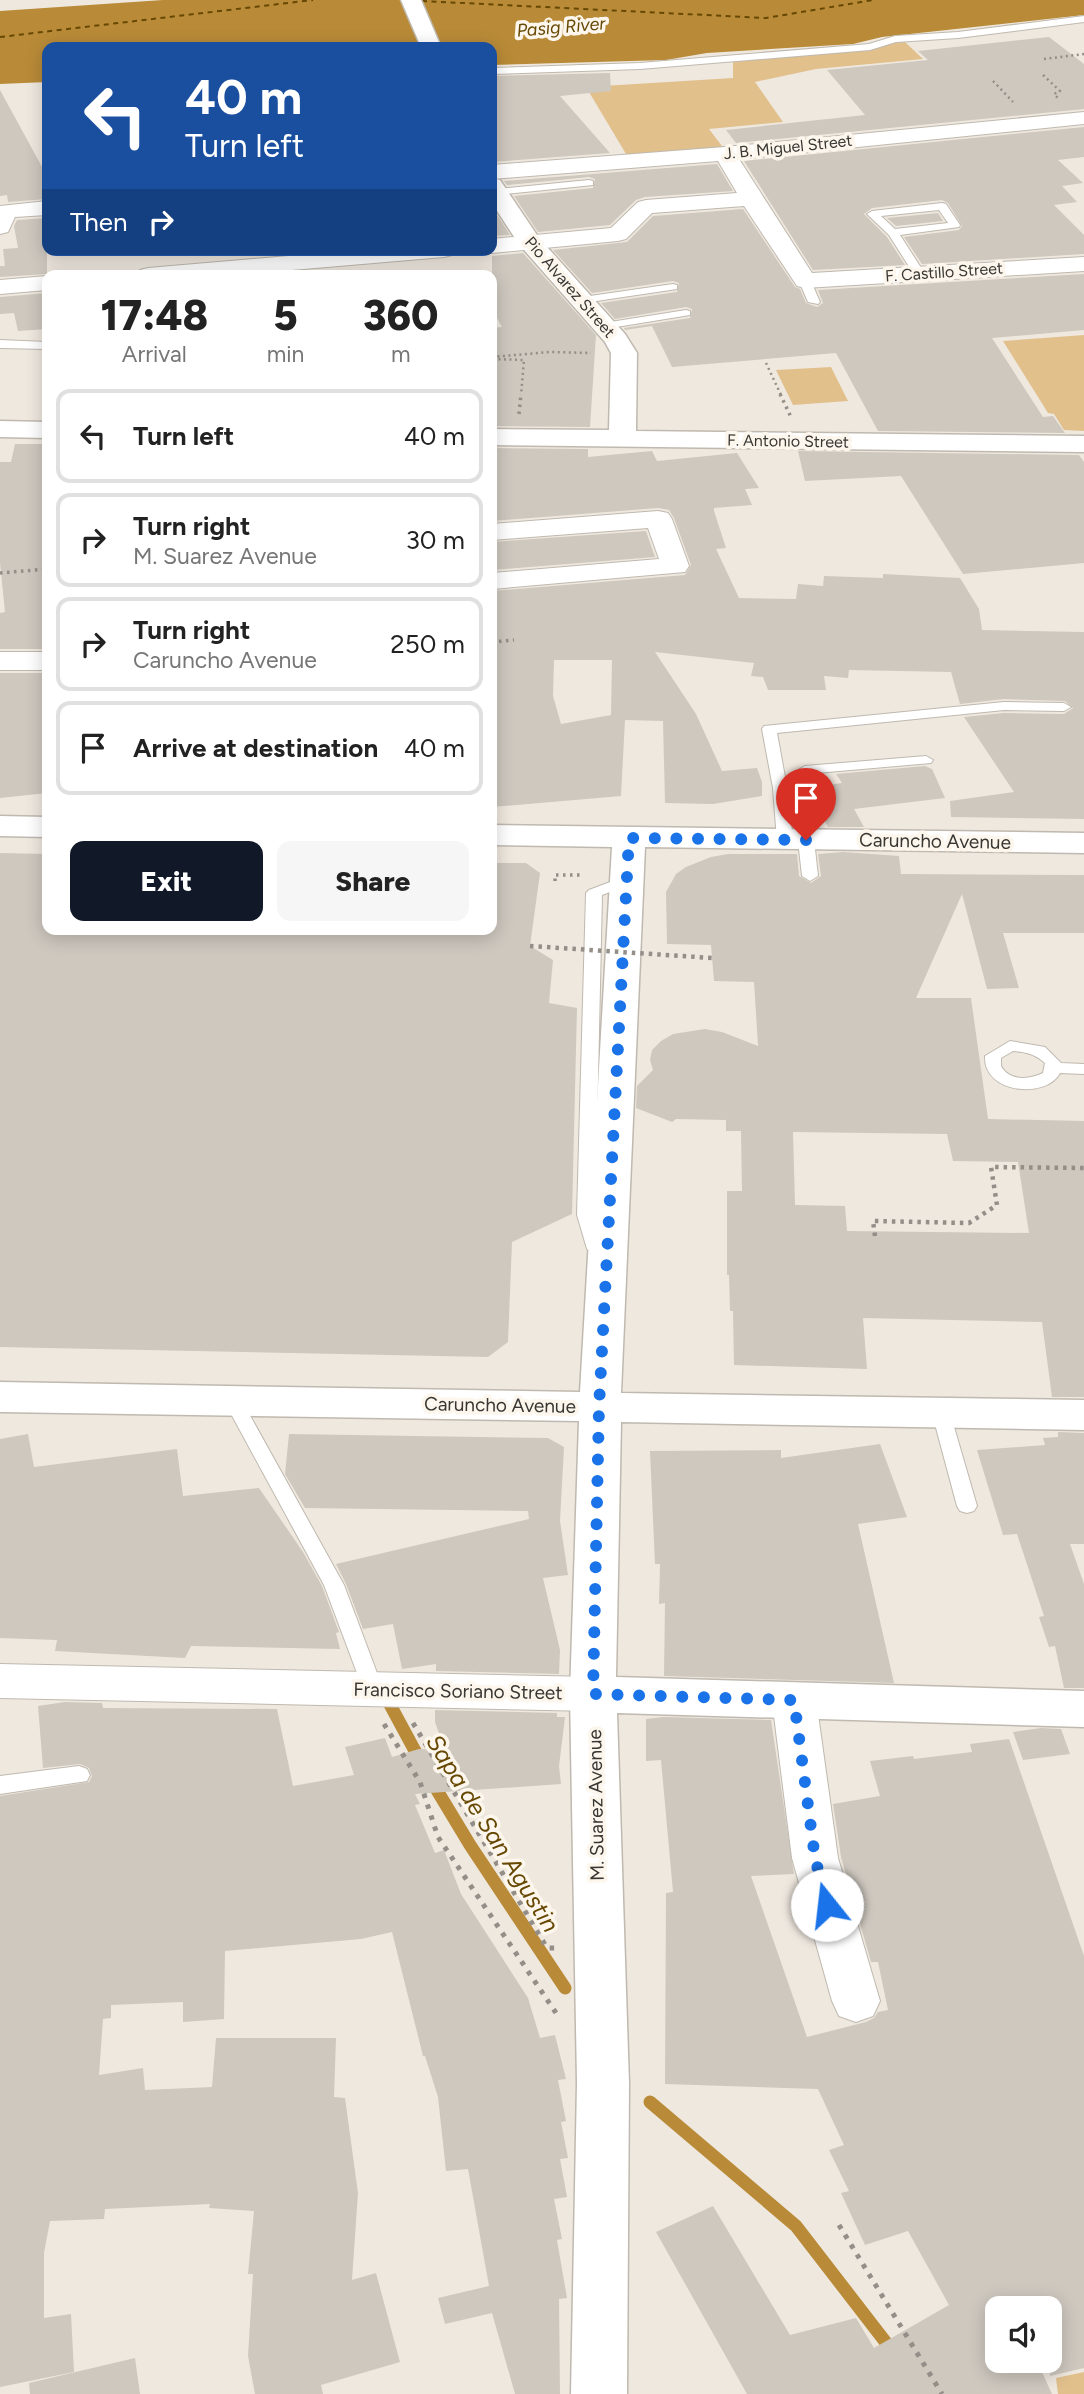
<!DOCTYPE html>
<html lang="en">
<head>
<meta charset="utf-8">
<style>
	body { margin:0; font-family:Figtree,sans-serif; background:#f6f6f6; color:#222; height:100vh; display:flex; flex-direction:column; font-size:26px; white-space:nowrap }
	* { box-sizing:border-box; margin:0 }
	p { font-size:23px; color:#767676 }
	.icon { flex:none; width:38px; height:38px; fill:none; stroke:currentColor; stroke-width:2; stroke-linecap:round; stroke-linejoin:round }
	.map { position:relative; flex:1; overflow:hidden }
	.drawer { position:absolute; left:42px; top:270px; width:455px; height:665px; display:flex; flex-direction:column; background:#fff; border-radius:14px; box-shadow:0 4px 18px #0003 }
	.drawer>* { flex:none }
	.guide { position:absolute; left:42px; top:42px; width:455px; height:214px; border-radius:14px; box-shadow:0 4px 18px #0003; background:#1a4fa0; color:#fff; overflow:hidden }
	.buttons { position:absolute; left:985px; top:2296px; display:grid; gap:14px }
	.buttons a { display:grid; place-items:center; width:77px; height:77px; border-radius:14px; background:#fff; box-shadow:0 4px 18px #0003; font-size:35px }
	.pin { position:absolute; display:grid; place-items:center; width:60px; height:60px; color:#fff; margin:-72px -30px; border-radius:50% 50% 50% 0; rotate:-45deg; box-shadow:0 0 7px #0007 }
	.pin .icon { rotate:45deg }
	.me { position:absolute; width:77px; margin:-38px; rotate:344deg; stroke-linejoin:round; filter:drop-shadow(0 0 5px #0008) }
	.turn { display:flex; align-items:center; gap:24px; height:147px; padding:0 28px; font-size:32px }
	.turn .icon { width:91px; height:91px; stroke-width:2.5 }
	.turn b { display:block; font-size:49px; line-height:60px }
	.then { display:flex; align-items:center; height:66px; padding:0 28px; background:#0003; gap:14px; font-size:26px }
	.eta { display:flex; justify-content:space-evenly; align-items:center; height:119px; text-align:center }
	.eta b { font-size:42px; font-weight:800; line-height:49px }
	.cta { display:flex; gap:14px; margin-top:auto; padding:14px 28px }
	.cta a { flex:1; height:80px; border-radius:14px; background:#111827; color:#fff; font-size:28px; font-weight:800; line-height:80px; text-align:center }
	.cta a+a { background:#f6f6f6; color:#222 }
	ul { padding:0; list-style:none }
	li { display:flex; align-items:center; gap:21px; height:94px; margin:0 14px 10px; padding:0 14px; border:4px solid #e0e0e0; border-radius:14px }
	li div { flex:1 }
	li b { display:block; font-size:26px }
	li em { font-style:normal }
	.map>svg:first-child { display:block }
	.green { fill:#e1c08c }
	.water { fill:#b98b38 }
	.lines { fill:none; stroke-linecap:round; stroke-linejoin:round }
	.stream { stroke:#b98b38; stroke-width:13 }
	.ferry { stroke:#674803; stroke-width:2; stroke-dasharray:5 4.5; stroke-linecap:butt }
	.building { fill:#cec8bf; fill-rule:evenodd }
	.lane-casing { stroke:#bfb9af; stroke-width:2 }
	.street-casing { stroke:#bfb9af; stroke-width:2 }
	.secondary-casing { stroke:#bfb9af; stroke-width:3 }
	.path-far3 { stroke:#938e88; stroke-width:2.5; stroke-dasharray:2 3.5; stroke-linecap:butt }
	.path-far2 { stroke:#938e88; stroke-width:3.5; stroke-dasharray:2.5 4.5; stroke-linecap:butt }
	.path-far1 { stroke:#938e88; stroke-width:4.5; stroke-dasharray:3.5 5; stroke-linecap:butt }
	.path { stroke:#938e88; stroke-width:5; stroke-dasharray:4.5 7; stroke-linecap:butt }
	.lane { fill:#fff; fill-rule:evenodd }
	.street { fill:#fff; fill-rule:evenodd }
	.secondary { fill:#fff; fill-rule:evenodd }
	.path-bridge { stroke:#938e88; stroke-width:4.5; stroke-dasharray:3.5 5; stroke-linecap:butt }
	.route { stroke:#1a73e8; stroke-width:12; stroke-dasharray:0 21.6 }
	.labels { text-anchor:middle; dominant-baseline:central; stroke-width:7; stroke-linejoin:round; paint-order:stroke }
	.far-street-label { font-size:16px; fill:#393733; stroke:#fcf6ec }
	.far-water-label { font-size:18px; font-style:italic; fill:#674803; stroke:#fcf6ec }
	.street-label { font-size:19px; fill:#393733; stroke:#fcf6ec }
	.near-water-label { font-size:24px; font-style:italic; fill:#674803; stroke:#fcf6ec }
</style>
</head>
<body>
<div class="map">
<svg width="1084" height="2394" viewBox="0 0 1084 2394">
	<rect width="100%" height="100%" fill="#efe8df"/>
	<!-- green -->
	<path class="green" d="M 905,42 L 923,59 L 816,69 L 755,82 L 783,122 L 709,129 L 725,150 L 629,159 L 586,87 L 733,78 L 733,58 Z
		M 1084,335 L 1084,431 L 1064,430 L 1054,414 L 1048,413 L 1003,341 Z
		M 831,367 L 848,401 L 793,405 L 776,370 Z
		M 1084,2372 L 1084,2394 L 1058,2394 L 1056,2378 Z"/>
	<!-- water -->
	<path class="water" d="M 163,0 L 1084,0 L 1084,15 L 882,37 L 853,44 L 707,53 L 666,60 L 492,65 L 492,47 L 47,47 L 47,82 L 0,84 L 0,11 Z"/>
	<g class="lines">
		<!-- stream -->
		<path class="stream" d="M 387,1699 L 421,1762
			M 432,1782 L 470,1845 L 565,1988
			M 650,2102 L 796,2226 L 894,2353"/>
		<!-- ferry -->
		<path class="ferry" d="M 422,1 L 766,18 L 873,0
			M 0,37 L 313,0"/>
	</g>
	<!-- building -->
	<path class="building" d="M 1049,37 L 1084,64 L 1084,109 L 736,143 L 726,130 L 865,115 L 827,70 L 928,60 L 918,51 Z
		M 610,73 L 611,91 L 560,96 L 610,153 L 492,162 L 492,76 Z
		M 0,90 L 47,176 L 47,199 L 8,202 L 7,195 L 0,196 Z
		M 1084,127 L 1084,157 L 1058,160 L 1083,183 L 1062,186 L 1077,202 L 1054,205 L 1084,235 L 1084,254 L 922,264 L 904,237 L 959,230 L 962,226 L 948,203 L 942,200 L 872,208 L 864,214 L 887,237 L 905,265 L 813,270 L 744,161 Z
		M 717,164 L 733,191 L 645,197 L 636,200 L 610,225 L 538,232 L 514,196 L 593,188 L 595,179 L 589,177 L 507,185 L 504,181 Z
		M 492,207 L 510,235 L 492,236 Z
		M 743,209 L 795,287 L 800,289 L 806,303 L 817,307 L 823,303 L 818,290 L 1084,274 L 1084,330 L 992,338 L 1043,417 L 1053,416 L 1065,433 L 878,431 L 836,353 L 672,367 L 652,326 L 625,330 L 624,328 L 690,318 L 692,309 L 686,307 L 615,319 L 601,303 L 677,292 L 679,283 L 673,281 L 592,293 L 553,250 L 627,242 L 653,216 Z
		M 938,213 L 943,221 L 896,226 L 887,218 Z
		M 47,218 L 47,274 L 0,277 L 0,266 L 5,266 L 3,249 L 18,248 L 14,226 L 17,220 Z
		M 523,253 L 596,335 L 590,427 L 492,426 L 492,328 L 502,327 L 492,308 L 492,256 Z
		M 47,293 L 47,329 L 18,331 L 14,313 L 0,314 L 0,297 Z
		M 15,444 L 47,444 L 47,649 L 0,649 L 0,613 L 5,612 L 0,563 L 0,462 L 11,462 Z
		M 492,448 L 588,449 L 588,457 L 652,451 L 657,461 L 737,453 L 759,488 L 745,489 L 752,505 L 714,508 L 714,511 L 726,548 L 716,549 L 739,598 L 796,599 L 798,584 L 823,586 L 824,576 L 883,578 L 883,574 L 960,578 L 979,609 L 982,630 L 1084,632 L 1084,819 L 951,817 L 950,801 L 1014,792 L 964,717 L 1004,713 L 1064,714 L 1073,708 L 1065,701 L 1004,699 L 960,704 L 951,672 L 849,670 L 848,678 L 824,676 L 826,690 L 768,690 L 763,677 L 751,676 L 754,663 L 655,652 L 696,714 L 722,771 L 757,768 L 762,782 L 762,796 L 713,804 L 665,803 L 663,721 L 625,720 L 621,796 L 492,807 L 492,591 L 685,575 L 691,565 L 674,518 L 669,510 L 658,508 L 492,521 ZM 554,660 L 612,660 L 611,715 L 561,724 L 553,696 Z
		M 798,451 L 1079,455 L 1084,462 L 1084,563 L 963,574 L 901,476 L 805,481 Z
		M 646,531 L 655,557 L 492,570 L 492,542 Z
		M 0,673 L 47,673 L 47,793 L 0,798 Z
		M 925,766 L 932,769 L 945,798 L 854,809 L 864,827 L 828,827 L 806,788 L 842,783 L 836,774 Z
		M 843,852 L 899,856 L 901,874 L 1084,875 L 1084,933 L 1003,933 L 1019,988 L 987,989 L 962,894 L 916,998 L 971,998 L 988,1119 L 1084,1121 L 1084,1397 L 1052,1397 L 1042,1322 L 863,1318 L 867,1369 L 734,1365 L 733,1311 L 730,1311 L 729,1275 L 727,1275 L 727,1191 L 742,1191 L 741,1131 L 726,1131 L 726,1120 L 676,1119 L 672,1122 L 636,1108 L 637,1086 L 653,1070 L 650,1060 L 652,1050 L 661,1041 L 673,1034 L 705,1029 L 722,1032 L 758,1046 L 754,982 L 714,981 L 711,945 L 667,944 L 666,892 L 676,874 L 686,867 L 711,857 L 728,854 L 797,854 L 799,876 L 811,883 L 821,876 L 818,854 ZM 793,1132 L 947,1134 L 953,1161 L 1018,1162 L 1029,1233 L 847,1231 L 845,1206 L 795,1205 Z
		M 0,853 L 47,854 L 47,929 L 492,929 L 492,863 L 526,863 L 540,873 L 530,946 L 553,960 L 549,1003 L 577,1008 L 572,1214 L 512,1242 L 508,1342 L 488,1357 L 0,1347 Z
		M 1058,1432 L 1084,1433 L 1084,1544 L 1070,1544 L 1084,1584 L 1084,1688 L 1064,1688 L 1055,1646 L 1049,1647 L 1039,1617 L 1044,1616 L 1017,1534 L 1003,1535 L 977,1450 L 1045,1445 L 1043,1438 L 1058,1437 Z
		M 28,1434 L 34,1467 L 177,1449 L 183,1496 L 259,1488 L 303,1552 L 322,1586 L 339,1632 L 336,1633 L 340,1649 L 191,1646 L 185,1658 L 55,1651 L 57,1640 L 0,1638 L 0,1439 Z
		M 289,1434 L 548,1438 L 564,1447 L 560,1521 L 568,1575 L 543,1578 L 560,1650 L 559,1674 L 436,1671 L 436,1664 L 402,1669 L 393,1624 L 363,1629 L 346,1584 L 336,1564 L 529,1519 L 528,1511 L 305,1508 L 285,1474 Z
		M 880,1444 L 907,1517 L 858,1524 L 894,1683 L 664,1676 L 665,1603 L 659,1604 L 660,1564 L 655,1564 L 650,1451 L 781,1450 L 781,1458 Z
		M 65,1702 L 102,1703 L 103,1708 L 277,1709 L 293,1786 L 354,1775 L 345,1747 L 385,1738 L 392,1757 L 419,1749 L 434,1749 L 434,1744 L 442,1742 L 435,1722 L 435,1710 L 557,1713 L 557,1717 L 565,1717 L 559,1766 L 561,1784 L 415,1794 L 420,1804 L 415,1805 L 435,1853 L 444,1850 L 461,1894 L 528,1998 L 540,2038 L 555,2035 L 566,2079 L 558,2080 L 566,2121 L 561,2122 L 568,2158 L 560,2159 L 567,2197 L 554,2199 L 562,2239 L 557,2240 L 567,2298 L 559,2299 L 560,2394 L 515,2394 L 492,2313 L 445,2324 L 438,2298 L 489,2286 L 468,2169 L 446,2171 L 438,2097 L 425,2056 L 423,2056 L 392,1932 L 361,1939 L 225,1951 L 224,2019 L 183,2022 L 183,2002 L 111,2005 L 111,2018 L 103,2019 L 99,2075 L 143,2068 L 145,2090 L 212,2087 L 216,2038 L 336,2038 L 334,2097 L 345,2098 L 358,2193 L 352,2280 L 376,2273 L 400,2362 L 321,2385 L 323,2394 L 255,2394 L 248,2356 L 253,2274 L 248,2274 L 254,2211 L 209,2208 L 210,2204 L 105,2209 L 104,2219 L 50,2221 L 44,2253 L 44,2318 L 71,2314 L 74,2372 L 0,2387 L 0,1796 L 89,1782 L 92,1776 L 89,1768 L 80,1764 L 43,1768 L 38,1706 Z
		M 663,1717 L 771,1720 L 794,1874 L 751,1876 L 807,2037 L 866,2022 L 874,2018 L 878,2012 L 888,2010 L 878,1962 L 871,1962 L 841,1857 L 833,1804 L 880,1796 L 870,1761 L 913,1756 L 914,1759 L 972,1752 L 970,1744 L 1009,1739 L 1084,1956 L 1084,2368 L 1050,2376 L 1050,2308 L 998,2308 L 998,2361 L 1037,2361 L 1052,2394 L 747,2394 L 656,2232 L 713,2206 L 790,2335 L 856,2318 L 874,2348 L 949,2305 L 908,2231 L 865,2245 L 841,2193 L 849,2191 L 829,2150 L 844,2145 L 818,2089 L 665,2084 L 666,1893 L 673,1892 L 661,1760 L 646,1761 L 646,1719 Z
		M 1041,1728 L 1061,1729 L 1070,1754 L 1023,1760 L 1013,1732 Z
		M 135,2358 L 140,2394 L 30,2394 L 29,2383 Z"/>
	<g class="lines">
		<defs>
			<path id="lane" d="M 1084,16 L 1084,22 L 958,38 L 896,42 L 870,50 L 640,69 L 492,74 L 492,68 L 640,63 L 869,44 L 895,36 L 958,32 Z
				M 589,180 L 593,181 L 593,185 L 497,195 L 492,192 L 497,189 Z
				M 942,203 L 946,204 L 960,225 L 959,227 L 900,235 L 925,274 L 915,276 L 889,235 L 867,214 L 872,211 ZM 939,210 L 948,223 L 895,229 L 881,216 Z
				M 805,278 L 811,281 L 820,302 L 818,304 L 808,302 L 799,281 Z
				M 673,284 L 677,285 L 677,289 L 583,303 L 577,300 L 583,297 Z
				M 686,310 L 690,311 L 690,315 L 604,329 L 598,326 L 604,323 Z
				M 0,340 L 47,342 L 47,349 L 0,348 Z
				M 1004,702 L 1064,703 L 1071,707 L 1064,711 L 1004,710 L 777,733 L 787,788 L 793,840 L 785,845 L 777,840 L 773,788 L 762,729 L 764,726 Z
				M 926,756 L 933,760 L 931,763 L 805,774 L 798,770 L 805,766 Z
				M 806,835 L 814,840 L 818,876 L 810,881 L 802,876 L 798,840 Z
				M 626,876 L 634,881 L 631,884 L 602,895 L 595,1215 L 605,1249 L 596,1255 L 587,1249 L 577,1215 L 586,893 L 589,890 Z
				M 1010,1041 L 1045,1047 L 1061,1063 L 1084,1064 L 1084,1074 L 1060,1073 C 1047,1099 983,1094 985,1056 ZM 1013,1051 C 1026,1052 1035,1054 1045,1063 L 1043,1073 C 1029,1080 1009,1081 1001,1066 L 1001,1058 Z
				M 233,1394 L 240,1396 L 242,1401 L 344,1585 L 383,1689 L 380,1695 L 373,1697 L 366,1695 L 363,1689 L 324,1585 L 224,1401 L 226,1396 Z
				M 941,1406 L 948,1408 L 950,1413 L 977,1506 L 974,1511 L 967,1513 L 960,1511 L 957,1506 L 932,1413 L 934,1408 Z
				M 79,1766 L 87,1769 L 90,1775 L 87,1781 L 0,1794 L 0,1776 Z"/>
			<path id="street" d="M 1084,112 L 1084,124 L 739,159 L 812,273 L 1084,257 L 1084,271 L 805,288 L 797,286 L 744,206 L 652,213 L 626,239 L 618,241 L 492,253 L 483,250 L 492,250 L 492,239 L 611,228 L 638,202 L 646,200 L 737,193 L 718,161 L 492,179 L 492,165 L 725,147 Z
				M 47,201 L 47,215 L 15,217 L 8,232 L 0,234 L 0,206 Z
				M 358,250 L 455,250 L 452,255 L 444,257 L 234,275 L 136,275 L 140,270 L 148,268 Z
				M 47,276 L 47,290 L 0,294 L 0,280 Z
				M 658,511 L 668,513 L 672,519 L 689,566 L 685,572 L 492,589 L 492,573 L 659,559 L 648,528 L 492,540 L 492,524 Z
				M 0,652 L 47,652 L 47,670 L 0,670 Z
				M 0,1664 L 593,1677 L 608,1682 L 615,1694 L 608,1706 L 593,1711 L 0,1698 Z
				M 794,1683 L 810,1688 L 816,1700 L 838,1858 L 880,2001 L 873,2016 L 856,2022 L 839,2016 L 832,2001 L 792,1858 L 772,1700 L 778,1688 Z"/>
			<path id="secondary" d="M 401,0 L 421,0 L 441,47 L 421,47 Z
				M 492,178 L 500,180 L 539,238 L 625,334 L 637,353 L 636,431 L 1084,436 L 1084,452 L 492,445 L 492,429 L 609,430 L 611,353 L 605,342 L 518,243 L 492,203 Z
				M 0,421 L 47,422 L 47,438 L 0,437 Z
				M 0,816 L 47,817 L 47,837 L 0,836 Z
				M 492,825 L 1084,833 L 1084,853 L 645,847 L 621,1393 L 1084,1400 L 1084,1430 L 621,1422 L 616,1677 L 1084,1691 L 1084,1727 L 617,1713 L 629,2083 L 627,2394 L 571,2394 L 577,2083 L 570,1694 L 579,1421 L 0,1412 L 0,1382 L 580,1392 L 612,847 L 492,845 Z"/>
		</defs>
		<!-- lane casing -->
		<use href="#lane" class="lane-casing"/>
		<!-- street casing -->
		<use href="#street" class="street-casing"/>
		<!-- secondary casing -->
		<use href="#secondary" class="secondary-casing"/>
		<!-- path-far3 -->
		<path class="path-far3" d="M 1044,59 L 1084,54
			M 1043,75 L 1060,91 L 1054,94 L 1058,98
			M 993,81 L 1013,102
			M 492,357 L 550,352 L 591,353
			M 493,359 L 524,360 L 521,395
			M 766,363 L 781,395"/>
		<!-- path-far2 -->
		<path class="path-far2" d="M 780,394 L 791,417
			M 519,414 L 521,394
			M 0,573 L 47,569
			M 492,642 L 514,640
			M 555,881 L 555,875 L 580,875"/>
		<!-- path-far1 -->
		<path class="path-far1" d="M 875,1236 L 873,1221 L 969,1223 L 997,1205 L 991,1167 L 1084,1168"/>
		<!-- path -->
		<path class="path" d="M 413,1723 L 547,1948 L 557,1948
			M 384,1724 L 420,1782 L 438,1837 L 558,2016
			M 839,2225 L 942,2394"/>
		<!-- lane -->
		<use href="#lane" class="lane"/>
		<!-- street -->
		<use href="#street" class="street"/>
		<!-- secondary -->
		<use href="#secondary" class="secondary"/>
		<!-- path-bridge -->
		<path class="path-bridge" d="M 530,946 L 712,958"/>
	</g>
	<g class="lines">
		<!-- route -->
		<path class="route" d="M 806,840 L 629,838 L 599,1407 L 593,1694 L 794,1700 L 815,1858 L 827,1905"/>
	</g>
	<g class="labels">
		<!-- far-street labels -->
		<g class="far-street-label">
			<text transform="translate(788 147) rotate(-6)">J. B. Miguel Street</text>
			<text transform="translate(944 272) rotate(-4)">F. Castillo Street</text>
			<text transform="translate(570 287) rotate(49)">Pio Alvarez Street</text>
			<text transform="translate(788 441) rotate(1)">F. Antonio Street</text>
		</g>
		<!-- far-water labels -->
		<g class="far-water-label">
			<text transform="translate(561 27) rotate(-5)">Pasig River</text>
		</g>
		<!-- street labels -->
		<g class="street-label">
			<text transform="translate(935 841) rotate(1)">Caruncho Avenue</text>
			<text transform="translate(500 1405) rotate(1)">Caruncho Avenue</text>
			<text transform="translate(458 1691) rotate(1)">Francisco Soriano Street</text>
			<text transform="translate(596 1805) rotate(-91)">M. Suarez Avenue</text>
		</g>
		<!-- near-water labels -->
		<g class="near-water-label">
			<text transform="translate(493 1833) rotate(58)">Sapa de San Agustin</text>
		</g>
	</g>
</svg>
<div class="buttons">
<a><svg class="icon" aria-label="sound" viewBox="0 0 24 24"><path d="M4 9h4l5-4v14l-5-4H4zM17 9q2 3 0 6"/></svg></a>
</div>
<div class="pin" style="left:806px;top:840px;background:#d93025"><svg class="icon" aria-label="arrive" viewBox="0 0 24 24"><path d="M6 21V4h12l-3 4 3 4H6"/></svg></div>
<svg class="me" style="left:827px;top:1905px" viewBox="-20 -20 40 40"><circle r="19" fill="#fff"/><path d="M0-13L10 11 0 6-10 11z" fill="#1a73e8"/></svg>
<div class="guide">
<div class="turn"><svg class="icon" aria-label="left" viewBox="0 0 24 24"><path d="M17 20v-9H6M10 6l-5 5 5 5"/></svg><div><b>40 m</b>Turn left</div></div>
<div class="then">Then<svg class="icon" aria-label="right" viewBox="0 0 24 24"><path d="M7 20v-9h11M14 6l5 5-5 5"/></svg></div>
</div>
<section class="drawer">
<div class="eta">
<div><b>17:48</b><p>Arrival</p></div>
<div><b>5</b><p>min</p></div>
<div><b>360</b><p>m</p></div>
</div>
<ul>
<li><svg class="icon" aria-label="left" viewBox="0 0 24 24"><path d="M17 20v-9H6M10 6l-5 5 5 5"/></svg><div><b>Turn left</b></div><em>40 m</em></li>
<li><svg class="icon" aria-label="right" viewBox="0 0 24 24"><path d="M7 20v-9h11M14 6l5 5-5 5"/></svg><div><b>Turn right</b><p>M. Suarez Avenue</p></div><em>30 m</em></li>
<li><svg class="icon" aria-label="right" viewBox="0 0 24 24"><path d="M7 20v-9h11M14 6l5 5-5 5"/></svg><div><b>Turn right</b><p>Caruncho Avenue</p></div><em>250 m</em></li>
<li><svg class="icon" aria-label="arrive" viewBox="0 0 24 24"><path d="M6 21V4h12l-3 4 3 4H6"/></svg><div><b>Arrive at destination</b></div><em>40 m</em></li>
</ul>
<div class="cta"><a>Exit</a><a>Share</a></div>
</section>
</div>
</body>
</html>
